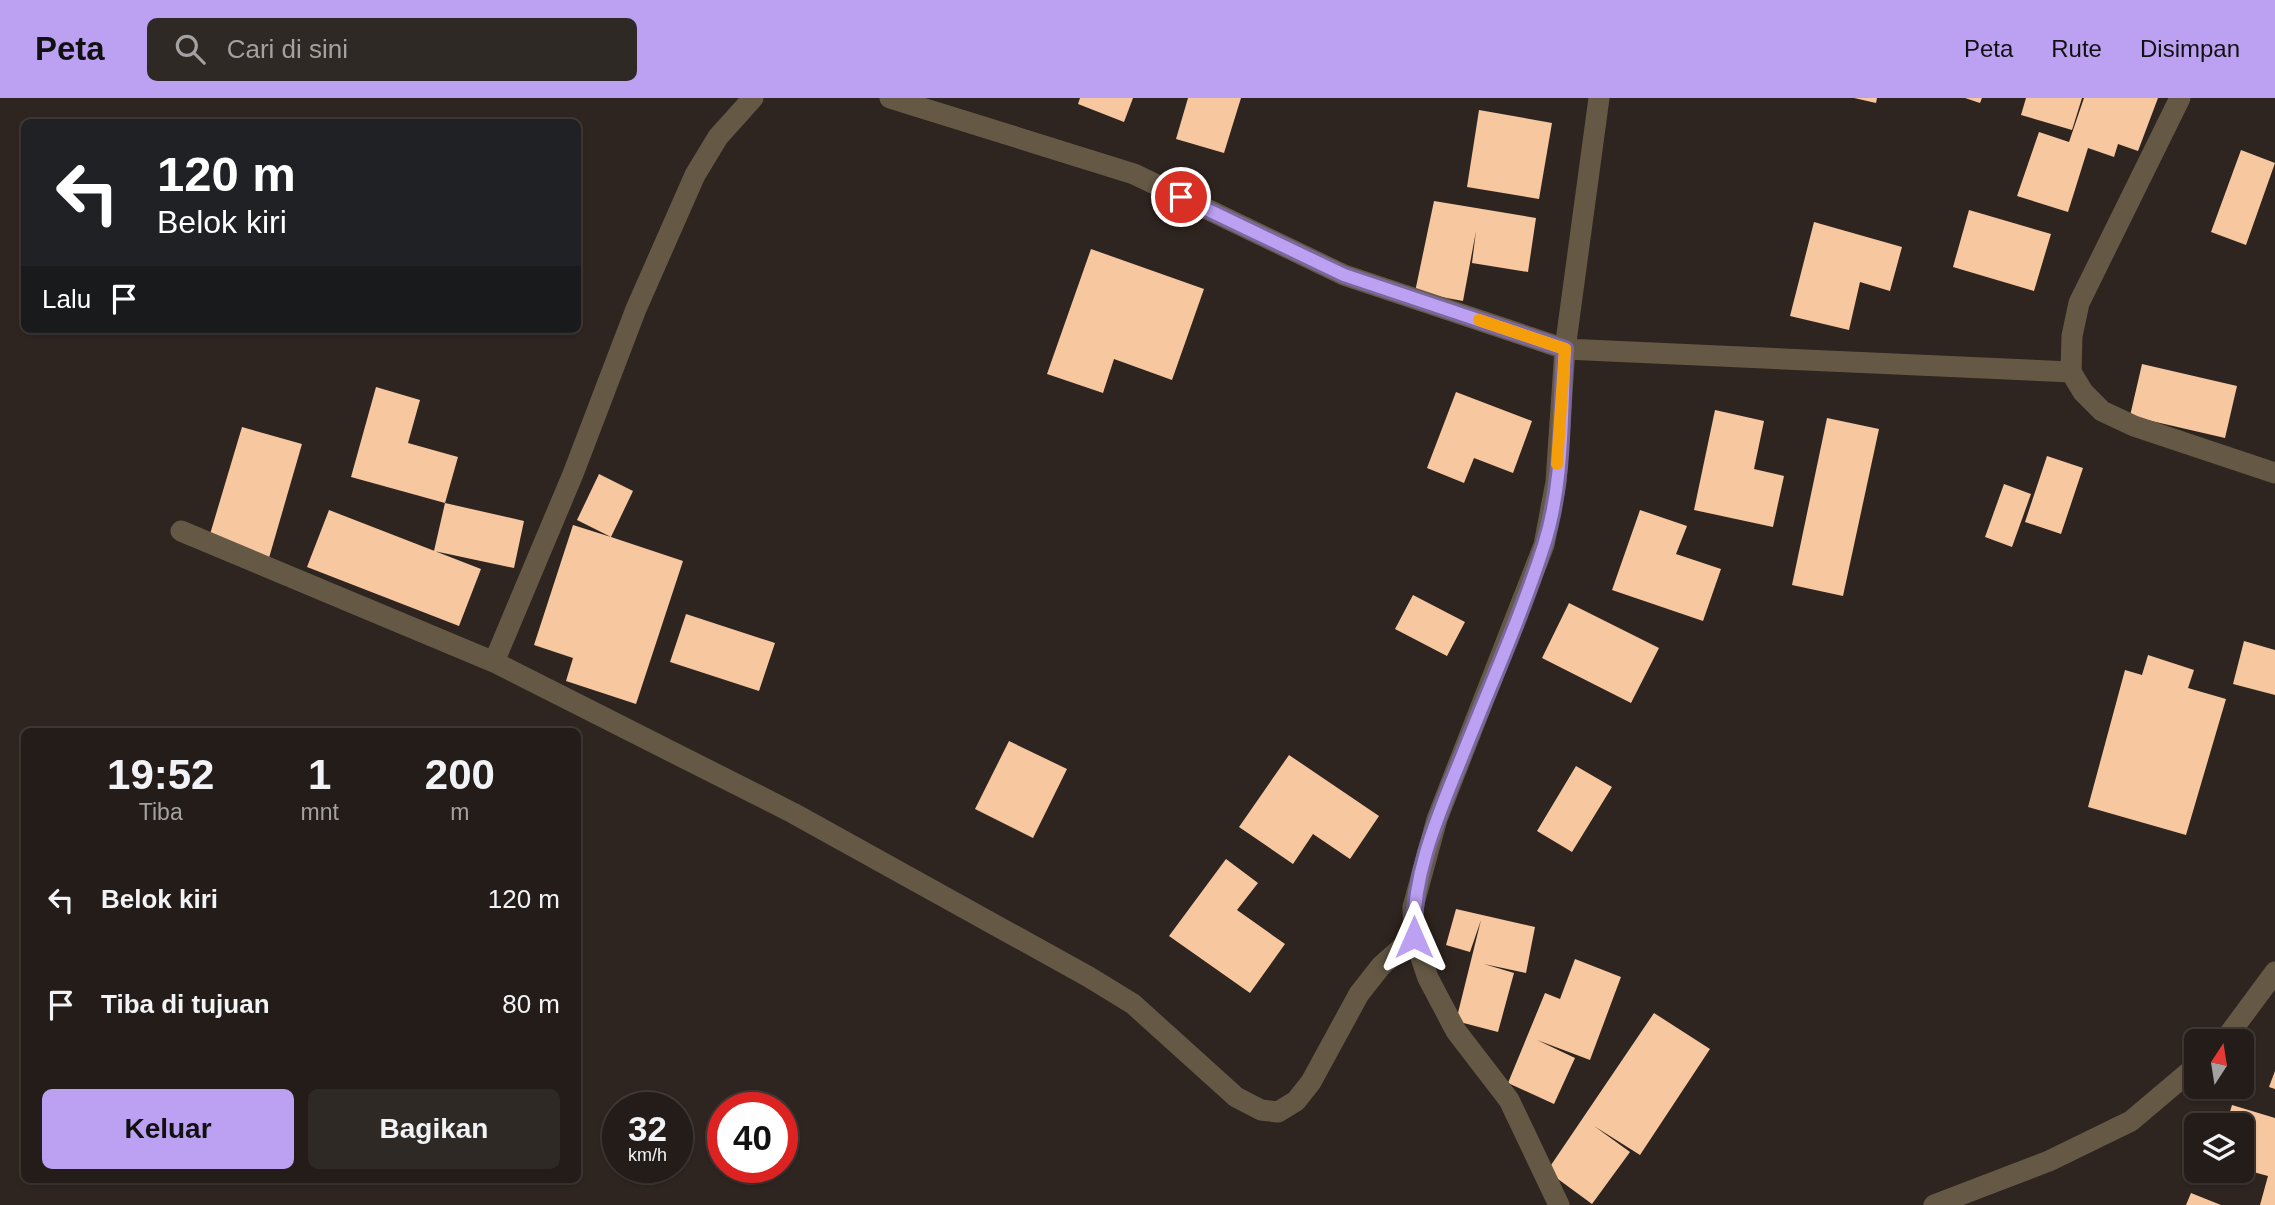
<!DOCTYPE html>
<html lang="id">
<head>
<meta charset="utf-8">
<style>
	body { margin:0; font-family:Helvetica,sans-serif; background:#2f2925; color:#f1f3f6; height:100vh; display:flex; flex-direction:column; font-size:26px; white-space:nowrap }
	* { box-sizing:border-box; margin:0 }
	p { font-size:23px; color:#a3a1a2 }
	.icon { flex:none; width:38px; height:38px; fill:none; stroke:currentColor; stroke-width:2; stroke-linecap:round; stroke-linejoin:round }
	.map { position:relative; flex:1; overflow:hidden }
	.drawer { position:absolute; left:21px; top:630px; width:560px; height:455px; display:flex; flex-direction:column; background:#231c18; border-radius:10px; box-shadow:0 2px 5px #0004,0 0 0 2px #403a37 }
	.drawer>* { flex:none }
	.guide { position:absolute; left:21px; top:21px; width:560px; height:214px; border-radius:10px; box-shadow:0 2px 5px #0004,0 0 0 2px #403a37; background:#202124; color:#fff; overflow:hidden }
	.needle { width:46px; rotate:12deg }
	.buttons { position:absolute; left:2184px; top:931px; display:grid; gap:14px }
	.buttons a { display:grid; place-items:center; width:70px; height:70px; border-radius:10px; background:#231c18; box-shadow:0 2px 5px #0004,0 0 0 2px #403a37; font-size:35px }
	.speed { position:absolute; left:602px; top:994px; display:flex; gap:14px; font-size:35px; font-weight:700; text-align:center }
	.speed>* { display:grid; place-content:center; width:91px; height:91px; border-radius:50%; background:#231c18; box-shadow:0 2px 5px #0004,0 0 0 2px #403a37; line-height:1 }
	.speed small { font-size:18px; font-weight:400 }
	.speed .limit { border:10px solid #d22; background:#fff; color:#111 }
	.pin { position:absolute; display:grid; place-items:center; width:60px; height:60px; color:#fff; margin:-30px; border:4px solid #fff; border-radius:50%; box-shadow:0 2px 7px #0007 }
	.me { position:absolute; width:77px; margin:-38px; rotate:0deg; stroke-linejoin:round; filter:drop-shadow(0 0 5px #0008) }
	.turn { display:flex; align-items:center; gap:24px; height:147px; padding:0 21px; font-size:32px }
	.turn .icon { width:91px; height:91px; stroke-width:2.5 }
	.turn b { display:block; font-size:49px; line-height:60px }
	.then { display:flex; align-items:center; height:66px; padding:0 21px; background:#0003; gap:14px; font-size:26px }
	.eta { display:flex; justify-content:space-evenly; align-items:center; height:119px; text-align:center }
	.eta b { font-size:42px; font-weight:600; line-height:49px }
	.cta { display:flex; gap:14px; margin-top:auto; padding:14px 21px }
	.cta a { flex:1; height:80px; border-radius:10px; background:#bca0f2; color:#111; font-size:28px; font-weight:600; line-height:80px; text-align:center }
	.cta a+a { background:#2f2925; color:#f1f3f6 }
	ul { padding:0; list-style:none }
	li { display:flex; align-items:center; gap:21px; height:105px; padding:0 21px }
	li div { flex:1 }
	li b { display:block; font-size:26px }
	li em { font-style:normal }
	header { display:flex; align-items:center; gap:42px; box-sizing:border-box; height:98px; padding:0 35px; background:#bca0f2; color:#111 }
	header strong { font-size:33px }
	nav { display:flex; gap:38px; margin-inline-start:auto; font-size:24px }
	.search { width:490px; height:63px; background:#2f2925; display:flex; align-items:center; gap:18px; box-sizing:border-box; padding:0 24px; border-radius:10px; color:#a3a1a2; font-size:26px }
	.map>svg:first-child { display:block }
	.building { fill:#f7c7a0 }
	.lines { fill:none; stroke-linecap:round; stroke-linejoin:round }
	.minor { stroke:#655945; stroke-width:21 }
	.route-casing { stroke:#7a689d; stroke-width:18 }
	.route { stroke:#bca0f2; stroke-width:12 }
	.slow { stroke:#f59e0b; stroke-width:12 }
</style>
</head>
<body>
<header>
<strong>Peta</strong>
<div class="search"><svg class="icon" aria-label="search" viewBox="0 0 24 24"><circle cx="10" cy="10" r="6"/><path d="M15 15l6 6"/></svg>Cari di sini</div>
<nav><a>Peta</a><a>Rute</a><a>Disimpan</a></nav>
</header>
<div class="map">
<svg width="2275" height="1107" viewBox="0 0 2275 1107">
	<rect width="100%" height="100%" fill="#2f2520"/>
	<!-- building -->
	<path class="building" d="M 1080,0 L 1133,0 L 1124,24 L 1078,6 Z
		M 1188,0 L 1241,0 L 1224,55 L 1176,41 Z
		M 1854,0 L 1877,0 L 1876,5 Z
		M 1965,0 L 1982,0 L 1980,5 Z
		M 2026,0 L 2082,0 L 2072,32 L 2021,17 Z
		M 2084,0 L 2158,0 L 2138,53 L 2118,46 L 2114,59 L 2088,50 L 2068,114 L 2017,98 L 2039,34 L 2069,44 Z
		M 1479,12 L 1552,25 L 1539,101 L 1467,89 Z
		M 2241,52 L 2275,65 L 2246,147 L 2211,134 Z
		M 1434,103 L 1536,120 L 1528,174 L 1472,165 L 1476,133 L 1463,203 L 1415,194 Z
		M 1969,112 L 2051,136 L 2034,193 L 1953,169 Z
		M 1814,124 L 1902,149 L 1890,193 L 1860,184 L 1849,232 L 1790,218 Z
		M 1091,151 L 1204,191 L 1172,282 L 1114,261 L 1103,295 L 1047,276 Z
		M 2142,266 L 2237,288 L 2225,340 L 2130,318 Z
		M 376,289 L 420,302 L 408,345 L 458,359 L 445,405 L 351,379 Z
		M 1456,294 L 1532,323 L 1513,375 L 1474,360 L 1464,385 L 1427,370 Z
		M 1715,312 L 1764,323 L 1754,371 L 1784,378 L 1773,429 L 1694,412 Z
		M 1827,320 L 1879,331 L 1843,498 L 1792,487 Z
		M 242,329 L 302,346 L 269,460 L 208,443 Z
		M 2047,358 L 2083,370 L 2061,436 L 2025,424 Z
		M 599,376 L 633,393 L 611,439 L 683,463 L 636,606 L 566,583 L 573,560 L 534,547 L 573,427 L 611,439 L 577,422 Z
		M 2004,386 L 2031,396 L 2012,449 L 1985,439 Z
		M 445,405 L 524,423 L 514,470 L 434,453 Z
		M 329,412 L 481,471 L 459,528 L 307,469 Z
		M 1640,412 L 1687,428 L 1676,456 L 1721,471 L 1703,523 L 1612,492 Z
		M 1413,497 L 1465,524 L 1447,558 L 1395,531 Z
		M 1569,505 L 1659,550 L 1631,605 L 1542,560 Z
		M 686,516 L 775,545 L 759,593 L 670,564 Z
		M 2244,543 L 2275,552 L 2275,597 L 2233,586 Z
		M 2148,557 L 2194,572 L 2188,590 L 2226,601 L 2186,737 L 2088,709 L 2125,572 L 2142,577 Z
		M 1009,643 L 1067,671 L 1033,740 L 975,711 Z
		M 1289,657 L 1379,718 L 1350,761 L 1313,736 L 1293,766 L 1239,729 Z
		M 1576,668 L 1612,689 L 1572,754 L 1537,733 Z
		M 1226,761 L 1258,785 L 1237,812 L 1285,846 L 1250,895 L 1169,838 Z
		M 1456,811 L 1535,829 L 1526,875 L 1484,866 L 1514,875 L 1498,934 L 1456,923 L 1481,822 L 1470,854 L 1446,847 Z
		M 1575,861 L 1621,879 L 1590,962 L 1537,942 L 1575,960 L 1554,1006 L 1508,985 L 1545,895 L 1560,901 Z
		M 1654,915 L 1710,951 L 1640,1057 L 1594,1028 L 1630,1054 L 1592,1106 L 1547,1073 Z
		M 2275,973 L 2275,991 L 2269,989 Z
		M 2232,1007 L 2275,1020 L 2275,1107 L 2260,1107 L 2268,1078 L 2242,1071 L 2242,1027 L 2226,1027 Z
		M 2191,1095 L 2221,1107 L 2186,1107 Z"/>
	<g class="lines">
		<!-- minor -->
		<path class="minor" d="M 753,0 L 718,39 L 695,77 L 636,211 L 573,376 L 494,564 L 793,715 L 1089,879 L 1133,906 L 1236,999 L 1261,1012 L 1278,1014 L 1296,1003 L 1311,984 L 1359,896 L 1381,868 L 1414,839
			M 890,0 L 1134,76 L 1344,177 L 1565,251 L 2071,274
			M 2180,0 L 2079,205 L 2072,238 L 2071,274 L 2083,294 L 2102,313 L 2134,328 L 2275,375
			M 181,433 L 494,564
			M 2224,943 L 2275,874
			M 1559,1107 L 1509,1002 L 1456,933 L 1428,880 L 1414,839 L 1413,809 L 1437,721 L 1544,447 L 1556,384 L 1565,251 L 1599,0
			M 1934,1107 L 2049,1063 L 2131,1023 L 2196,968"/>
	</g>
	<g class="lines">
		<defs>
			<path id="route" d="M 1181,99 L 1344,177 L 1565,251 C 1561,315 1564,385 1544,447 C 1521,519 1489,590 1461,661 C 1438,718 1412,776 1414,839"/>
		</defs>
		<!-- route casing -->
		<use href="#route" class="route-casing"/>
		<!-- route -->
		<use href="#route" class="route"/>
		<!-- slow -->
		<path class="slow" d="M 1479,222 L 1565,251 L 1557,366"/>
	</g>
</svg>
<div class="buttons">
<a><svg class="needle" viewBox="-14 -14 28 28"><path d="M0-13l5 13h-10z" fill="#e53935"/><path d="M0 13l5-13h-10z" fill="#a3a1a2"/></svg></a>
<a><svg class="icon" aria-label="layers" viewBox="0 0 24 24"><path d="M12 4l9 5-9 5-9-5zM3 14l9 5 9-5"/></svg></a>
</div>
<div class="speed"><div>32<small>km/h</small></div><div class="limit">40</div></div>
<div class="pin" style="left:1181px;top:99px;background:#d93025"><svg class="icon" aria-label="arrive" viewBox="0 0 24 24"><path d="M6 21V4h12l-3 4 3 4H6"/></svg></div>
<svg class="me" style="left:1414px;top:839px" viewBox="-20 -20 40 40"><path d="M0-17L14 15 0 8-14 15z" fill="#bca0f2" stroke="#fff" stroke-width="4"/></svg>
<div class="guide">
<div class="turn"><svg class="icon" aria-label="left" viewBox="0 0 24 24"><path d="M17 20v-9H6M10 6l-5 5 5 5"/></svg><div><b>120 m</b>Belok kiri</div></div>
<div class="then">Lalu<svg class="icon" aria-label="arrive" viewBox="0 0 24 24"><path d="M6 21V4h12l-3 4 3 4H6"/></svg></div>
</div>
<section class="drawer">
<div class="eta">
<div><b>19:52</b><p>Tiba</p></div>
<div><b>1</b><p>mnt</p></div>
<div><b>200</b><p>m</p></div>
</div>
<ul>
<li><svg class="icon" aria-label="left" viewBox="0 0 24 24"><path d="M17 20v-9H6M10 6l-5 5 5 5"/></svg><div><b>Belok kiri</b></div><em>120 m</em></li>
<li><svg class="icon" aria-label="arrive" viewBox="0 0 24 24"><path d="M6 21V4h12l-3 4 3 4H6"/></svg><div><b>Tiba di tujuan</b></div><em>80 m</em></li>
</ul>
<div class="cta"><a>Keluar</a><a>Bagikan</a></div>
</section>
</div>
</body>
</html>
